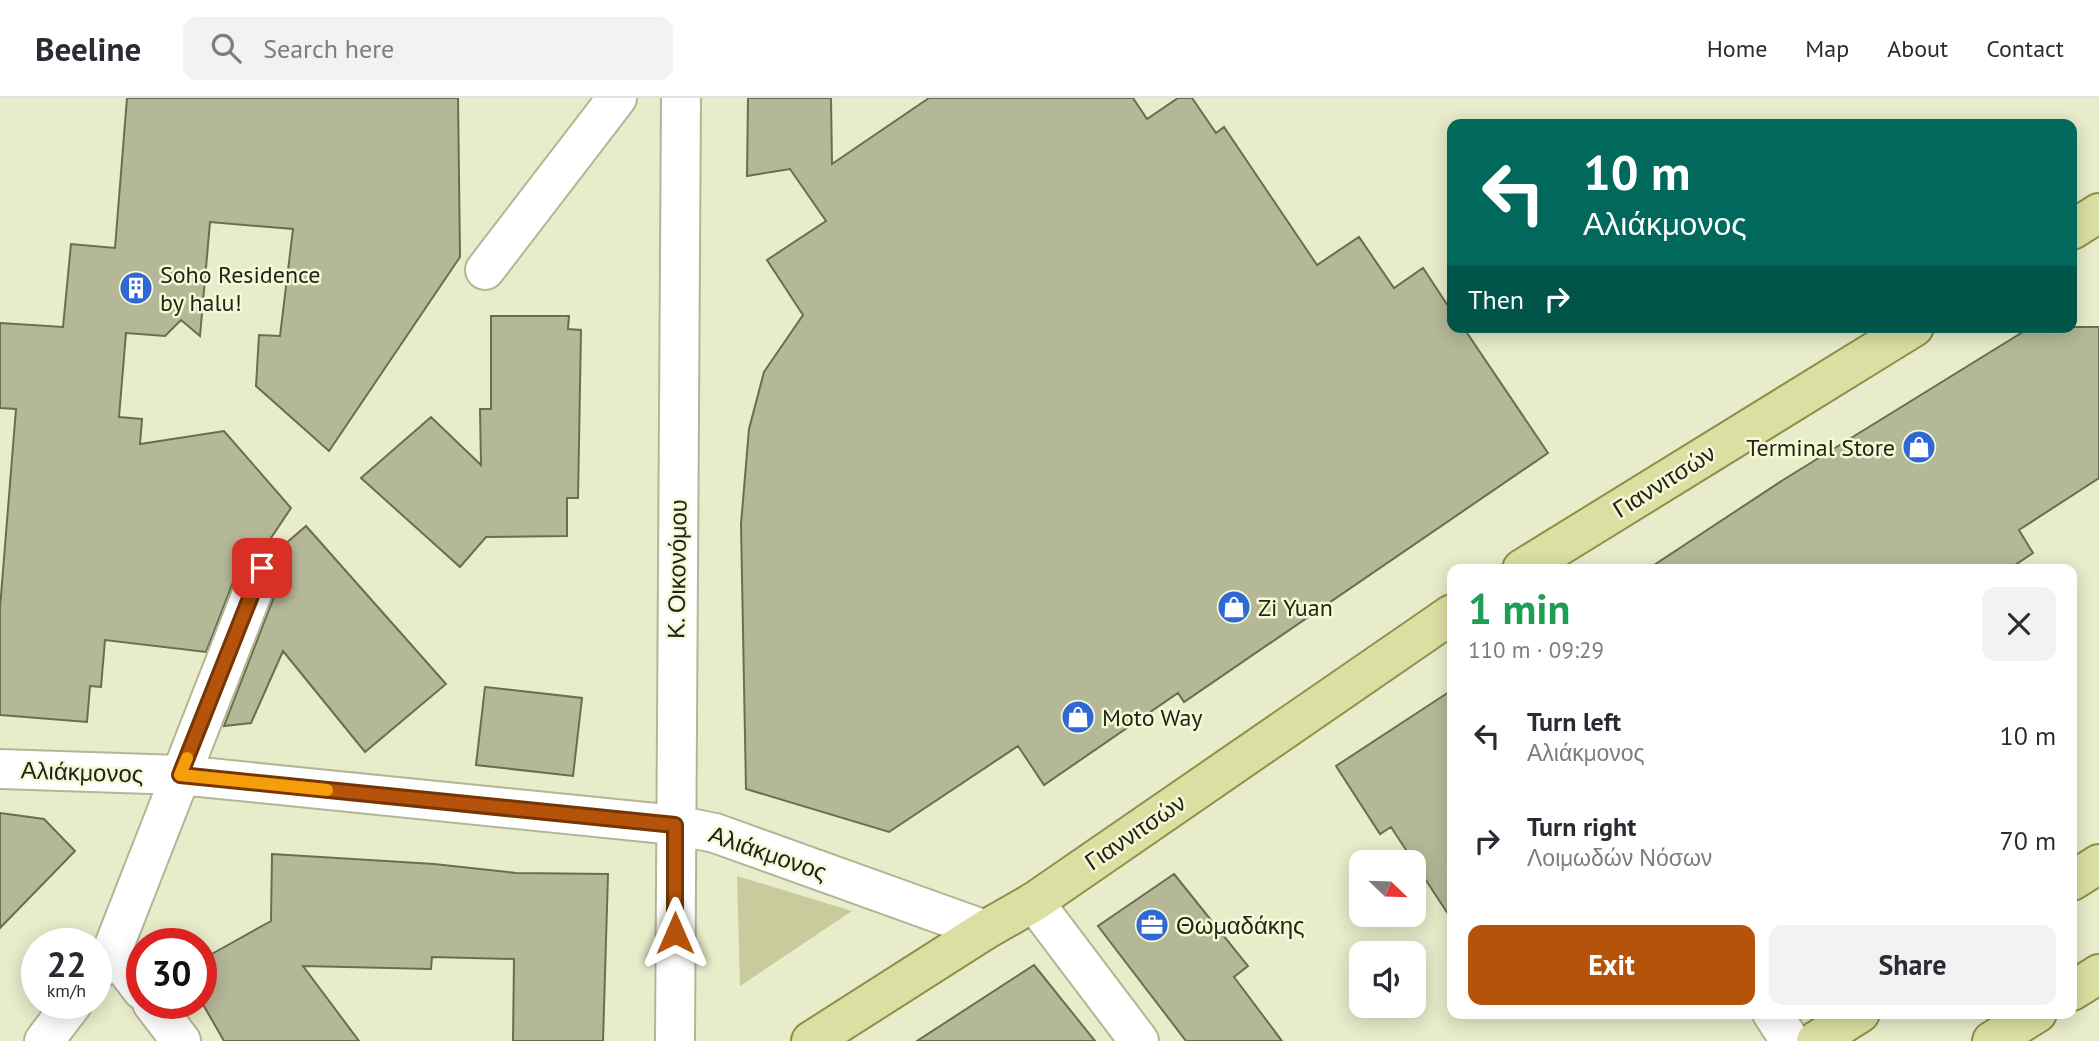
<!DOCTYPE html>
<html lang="en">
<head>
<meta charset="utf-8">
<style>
	body { margin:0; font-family:"PT Sans",sans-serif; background:#f2f2f3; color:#2b2b33; height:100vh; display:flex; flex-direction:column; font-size:26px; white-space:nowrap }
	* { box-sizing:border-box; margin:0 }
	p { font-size:23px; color:#7c7c81 }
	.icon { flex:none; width:38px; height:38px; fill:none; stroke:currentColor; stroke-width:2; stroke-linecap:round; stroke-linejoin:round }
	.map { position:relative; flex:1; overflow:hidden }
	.side { position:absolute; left:1447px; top:466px; width:630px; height:455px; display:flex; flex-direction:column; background:#fff; border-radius:14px; box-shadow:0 4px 18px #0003 }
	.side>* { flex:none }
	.hud { position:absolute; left:1447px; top:21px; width:630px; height:214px; border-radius:14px; box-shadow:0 4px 18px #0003; background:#00695c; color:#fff; overflow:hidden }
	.needle { width:46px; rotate:113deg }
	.tools { position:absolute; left:1349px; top:752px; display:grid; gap:14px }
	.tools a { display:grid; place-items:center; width:77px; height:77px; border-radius:14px; background:#fff; box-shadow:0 4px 18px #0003; font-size:35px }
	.speed { position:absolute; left:21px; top:830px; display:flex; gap:14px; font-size:35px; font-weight:700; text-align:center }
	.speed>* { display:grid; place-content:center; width:91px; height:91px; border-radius:50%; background:#fff; box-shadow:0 4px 18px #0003; line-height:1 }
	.speed small { font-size:18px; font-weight:400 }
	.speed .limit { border:10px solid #d22; background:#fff; color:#111 }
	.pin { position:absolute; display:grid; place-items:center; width:60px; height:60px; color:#fff; margin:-30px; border-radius:14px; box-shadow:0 4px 10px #0006 }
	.me { position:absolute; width:77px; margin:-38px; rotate:0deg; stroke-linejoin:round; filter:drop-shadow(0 0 5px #0008) }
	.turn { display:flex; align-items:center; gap:24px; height:147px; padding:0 21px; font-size:32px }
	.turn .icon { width:91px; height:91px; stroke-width:2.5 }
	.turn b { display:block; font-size:49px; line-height:60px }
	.then { display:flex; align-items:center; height:66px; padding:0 21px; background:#0003; gap:14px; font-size:26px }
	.round { display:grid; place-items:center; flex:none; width:74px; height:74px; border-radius:14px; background:#f2f2f3 }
	.headline { display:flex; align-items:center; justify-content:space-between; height:119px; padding:0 21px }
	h1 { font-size:42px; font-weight:700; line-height:52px; color:#1e9e55 }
	.button { display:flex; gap:14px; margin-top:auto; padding:14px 21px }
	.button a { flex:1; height:80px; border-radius:14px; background:#b45309; color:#fff; font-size:28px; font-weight:700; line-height:80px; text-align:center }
	.button a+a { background:#f2f2f3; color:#2b2b33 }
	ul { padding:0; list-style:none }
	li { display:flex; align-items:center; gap:21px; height:105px; padding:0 21px }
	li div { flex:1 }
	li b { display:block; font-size:26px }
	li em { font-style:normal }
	header { display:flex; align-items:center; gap:42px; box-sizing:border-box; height:98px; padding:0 35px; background:#fff; border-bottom:2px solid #e1e1e2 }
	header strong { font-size:33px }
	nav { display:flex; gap:38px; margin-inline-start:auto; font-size:24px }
	.search { width:490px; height:63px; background:#f2f2f3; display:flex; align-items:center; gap:18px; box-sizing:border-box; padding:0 24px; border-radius:14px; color:#7c7c81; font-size:26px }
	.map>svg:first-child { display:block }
	.green { fill:#c8cc9d }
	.building { fill:#b5b897; stroke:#6a6d4f; stroke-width:2 }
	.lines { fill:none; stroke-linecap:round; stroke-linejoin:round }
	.minor-casing { stroke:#b2b695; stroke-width:42 }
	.major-casing { stroke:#8c9049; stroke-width:42 }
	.minor { stroke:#fff; stroke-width:38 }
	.major { stroke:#dcdfa2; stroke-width:38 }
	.route-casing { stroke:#753606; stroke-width:18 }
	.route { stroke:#b45309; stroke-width:12 }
	.slow { stroke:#f59e0b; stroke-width:12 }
	.labels { text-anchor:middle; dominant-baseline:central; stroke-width:5; stroke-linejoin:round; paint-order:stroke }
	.poi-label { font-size:24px; fill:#232417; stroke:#f6f9d7; text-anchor:start }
	.street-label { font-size:24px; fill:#232417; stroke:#f6f9d7 }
</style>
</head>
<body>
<header>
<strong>Beeline</strong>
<div class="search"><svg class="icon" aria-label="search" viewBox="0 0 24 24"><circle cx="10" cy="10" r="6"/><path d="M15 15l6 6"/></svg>Search here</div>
<nav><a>Home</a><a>Map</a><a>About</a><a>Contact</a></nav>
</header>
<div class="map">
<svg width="2099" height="943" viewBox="0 0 2099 943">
	<rect width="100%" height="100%" fill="#e8ecca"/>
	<!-- green -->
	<path class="green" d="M 737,778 L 852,813 L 740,888 Z"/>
	<!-- building -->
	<path class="building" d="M 127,0 L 458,0 L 460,159 L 329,353 L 256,288 L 259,237 L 280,238 L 293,131 L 210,124 L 200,238 L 181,222 L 165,238 L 126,235 L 119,319 L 142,321 L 140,346 L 224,333 L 291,410 L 265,449 L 258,449 L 249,453 L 242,461 L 206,554 L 105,542 L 101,589 L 90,588 L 87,624 L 0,617 L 0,510 L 16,311 L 0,310 L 0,225 L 63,229 L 71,146 L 115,150 Z
		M 748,0 L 831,0 L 832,66 L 929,0 L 1133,0 L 1147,21 L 1178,0 L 1192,0 L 1216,35 L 1224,29 L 1317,167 L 1359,139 L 1394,190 L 1423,170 L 1452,214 L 1452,229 L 1463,229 L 1548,355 L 1184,604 L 1178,595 L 1044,687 L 1018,648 L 889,734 L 746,691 L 741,426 L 749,331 L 764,274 L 803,217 L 767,162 L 826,123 L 790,71 L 747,78 Z
		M 491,218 L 569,218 L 568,231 L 581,232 L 578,400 L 567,400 L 567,438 L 486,439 L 460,469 L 361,380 L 431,319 L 481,367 L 480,311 L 491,311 Z
		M 2031,229 L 2099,229 L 2099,380 L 2019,432 L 2033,455 L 2009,471 L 1648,471 L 1783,382 Z
		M 306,428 L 446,586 L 365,654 L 283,553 L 251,625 L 224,628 L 282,478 L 283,466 L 276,454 Z
		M 485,589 L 582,600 L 573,678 L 476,667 Z
		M 1452,592 L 1452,822 L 1391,729 L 1380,736 L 1336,668 Z
		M 0,715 L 44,721 L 75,753 L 0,830 Z
		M 272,756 L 434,766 L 516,775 L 608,776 L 603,943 L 513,943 L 514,861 L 432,859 L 431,871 L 303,868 L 359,943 L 224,943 L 201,903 L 201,862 L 271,823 Z
		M 1174,776 L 1248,868 L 1234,879 L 1282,943 L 1186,943 L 1098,828 Z
		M 1034,867 L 1095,943 L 917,943 Z"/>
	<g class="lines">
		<defs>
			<path id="minor" d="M 485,172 L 617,0
				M 0,671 L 180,677 L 675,727 L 715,735 L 985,832
				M 1034,804 L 1139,943
				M 112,853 L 142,892
				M 96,874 L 112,853 L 262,470
				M 152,905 L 181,943
				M 1772,915 L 1790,943
				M 44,943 L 73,905
				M 675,943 L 681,0"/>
			<path id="major" d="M 2072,132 L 2099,115
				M 1522,471 L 1914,229
				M 2072,783 L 2099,766
				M 2072,893 L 2099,876
				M 811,943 L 985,832 L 1034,804 L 1452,516
				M 1816,943 L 1860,915
				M 1992,943 L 2037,915"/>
		</defs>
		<!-- minor casing -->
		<use href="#minor" class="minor-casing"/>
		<!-- major casing -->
		<use href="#major" class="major-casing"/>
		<!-- minor -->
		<use href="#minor" class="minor"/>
		<!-- major -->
		<use href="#major" class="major"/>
	</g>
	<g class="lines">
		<defs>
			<path id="route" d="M 262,470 L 180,677 L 675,727 L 675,835"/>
		</defs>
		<!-- route casing -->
		<use href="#route" class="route-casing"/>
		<!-- route -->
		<use href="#route" class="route"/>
		<!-- slow -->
		<path class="slow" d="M 187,660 L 180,677 L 327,692"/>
	</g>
	<!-- icons -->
	<defs>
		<symbol id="building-disc" viewBox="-11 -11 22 22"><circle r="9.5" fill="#2f68d6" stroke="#f6f9d7"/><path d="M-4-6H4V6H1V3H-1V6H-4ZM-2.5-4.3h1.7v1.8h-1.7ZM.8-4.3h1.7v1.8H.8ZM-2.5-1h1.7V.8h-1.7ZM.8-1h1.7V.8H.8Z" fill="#fff"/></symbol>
		<symbol id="shop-disc" viewBox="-11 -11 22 22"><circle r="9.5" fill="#2f68d6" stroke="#f6f9d7"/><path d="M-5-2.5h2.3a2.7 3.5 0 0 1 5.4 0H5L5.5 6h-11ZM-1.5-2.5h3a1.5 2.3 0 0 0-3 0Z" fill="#fff"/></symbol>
		<symbol id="office-disc" viewBox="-11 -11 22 22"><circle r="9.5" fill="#2f68d6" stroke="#f6f9d7"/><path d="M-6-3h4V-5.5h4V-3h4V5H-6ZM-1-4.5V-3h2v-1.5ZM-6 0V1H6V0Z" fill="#fff"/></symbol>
	</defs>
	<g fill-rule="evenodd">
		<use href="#building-disc" x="117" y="171" width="38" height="38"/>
		<use href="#shop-disc" x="1900" y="330" width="38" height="38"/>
		<use href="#shop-disc" x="1215" y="490" width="38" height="38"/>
		<use href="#shop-disc" x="1059" y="600" width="38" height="38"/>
		<use href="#office-disc" x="1133" y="808" width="38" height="38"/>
	</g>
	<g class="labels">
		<!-- poi labels -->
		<g class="poi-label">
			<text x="160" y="176">Soho Residence<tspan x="160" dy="28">by halu!</tspan></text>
			<text x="1895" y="349" text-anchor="end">Terminal Store</text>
			<text x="1258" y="509">Zi Yuan</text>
			<text x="1102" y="619">Moto Way</text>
			<text x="1176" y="827">Θωμαδάκης</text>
		</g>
		<!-- street labels -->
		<g class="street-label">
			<text transform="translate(1664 383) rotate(-32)">Γιαννιτσών</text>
			<text transform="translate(677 471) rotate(-89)">Κ. Οικονόμου</text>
			<text transform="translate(82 674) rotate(2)">Αλιάκμονος</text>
			<text transform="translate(1135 734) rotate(-34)">Γιαννιτσών</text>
			<text transform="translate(768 755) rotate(19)">Αλιάκμονος</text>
		</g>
	</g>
</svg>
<div class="tools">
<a><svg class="needle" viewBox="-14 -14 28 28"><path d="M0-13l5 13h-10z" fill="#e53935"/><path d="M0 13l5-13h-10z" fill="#7c7c81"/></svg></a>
<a><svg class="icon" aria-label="sound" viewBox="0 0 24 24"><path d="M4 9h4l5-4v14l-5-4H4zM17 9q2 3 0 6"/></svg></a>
</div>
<div class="speed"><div>22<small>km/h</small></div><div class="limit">30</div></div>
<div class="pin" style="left:262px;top:470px;background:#d93025"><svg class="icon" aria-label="arrive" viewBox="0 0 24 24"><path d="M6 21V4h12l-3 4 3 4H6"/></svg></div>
<svg class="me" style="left:675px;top:835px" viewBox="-20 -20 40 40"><path d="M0-17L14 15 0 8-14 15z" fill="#b45309" stroke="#fff" stroke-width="4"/></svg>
<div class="hud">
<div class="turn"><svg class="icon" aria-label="left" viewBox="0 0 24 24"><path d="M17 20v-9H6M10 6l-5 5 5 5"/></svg><div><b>10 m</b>Αλιάκμονος</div></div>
<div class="then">Then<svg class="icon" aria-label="right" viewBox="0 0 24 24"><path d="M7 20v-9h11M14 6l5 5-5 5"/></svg></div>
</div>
<section class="side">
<div class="headline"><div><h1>1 min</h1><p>110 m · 09:29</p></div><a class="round"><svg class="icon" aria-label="close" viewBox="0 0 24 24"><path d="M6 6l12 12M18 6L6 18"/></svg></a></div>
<ul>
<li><svg class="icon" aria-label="left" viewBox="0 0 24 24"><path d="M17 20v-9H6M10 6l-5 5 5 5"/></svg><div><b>Turn left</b><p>Αλιάκμονος</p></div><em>10 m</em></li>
<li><svg class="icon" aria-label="right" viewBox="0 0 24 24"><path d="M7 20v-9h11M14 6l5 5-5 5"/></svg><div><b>Turn right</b><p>Λοιμωδών Νόσων</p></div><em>70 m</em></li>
</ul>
<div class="button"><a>Exit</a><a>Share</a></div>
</section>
</div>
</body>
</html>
